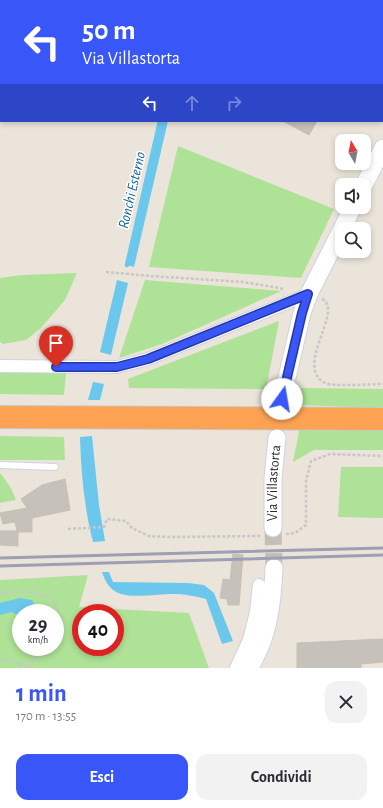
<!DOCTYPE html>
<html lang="it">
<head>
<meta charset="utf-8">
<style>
	body { margin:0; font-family:"Alegreya Sans",sans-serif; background:#f2f2f3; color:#2b2b33; height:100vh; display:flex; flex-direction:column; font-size:15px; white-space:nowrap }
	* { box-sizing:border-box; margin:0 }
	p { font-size:13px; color:#7c7c81 }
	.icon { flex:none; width:22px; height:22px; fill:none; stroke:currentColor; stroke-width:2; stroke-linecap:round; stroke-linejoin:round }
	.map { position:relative; height:668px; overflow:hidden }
	.details { display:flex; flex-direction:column; background:#fff; flex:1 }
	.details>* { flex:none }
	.banner { position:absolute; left:0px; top:0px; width:383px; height:122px; box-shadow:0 2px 6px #0003; background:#3957f9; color:#fff; overflow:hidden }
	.needle { width:26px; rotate:350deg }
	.controls { position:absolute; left:335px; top:134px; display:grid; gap:8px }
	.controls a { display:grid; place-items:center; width:36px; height:36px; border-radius:8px; background:#fff; box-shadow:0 2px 6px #0003; font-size:20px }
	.speed { position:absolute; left:12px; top:604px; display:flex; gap:8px; font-size:20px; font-weight:700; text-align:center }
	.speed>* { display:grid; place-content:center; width:52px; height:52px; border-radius:50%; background:#fff; box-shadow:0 2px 6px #0003; line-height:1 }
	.speed small { font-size:10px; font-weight:400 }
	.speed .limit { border:6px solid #d22; background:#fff; color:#111 }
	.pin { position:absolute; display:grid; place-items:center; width:34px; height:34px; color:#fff; margin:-41px -17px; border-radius:50% 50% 50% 0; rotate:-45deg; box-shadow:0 0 4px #0007 }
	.pin .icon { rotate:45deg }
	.me { position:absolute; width:44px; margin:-22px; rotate:13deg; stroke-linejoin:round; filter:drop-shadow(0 0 3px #0008) }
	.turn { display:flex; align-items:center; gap:14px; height:84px; padding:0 16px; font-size:18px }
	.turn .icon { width:52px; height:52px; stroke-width:2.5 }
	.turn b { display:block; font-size:28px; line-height:34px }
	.lanes { display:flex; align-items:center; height:38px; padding:0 16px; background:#0003; justify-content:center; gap:20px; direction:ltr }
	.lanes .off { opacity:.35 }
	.round { display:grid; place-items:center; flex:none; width:42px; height:42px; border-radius:12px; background:#f2f2f3 }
	.summary { display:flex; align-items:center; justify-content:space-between; height:68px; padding:0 16px }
	h1 { font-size:24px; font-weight:600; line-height:30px; color:#3957f9 }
	.action { display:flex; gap:8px; margin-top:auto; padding:8px 16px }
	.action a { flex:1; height:46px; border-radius:12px; background:#3957f9; color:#fff; font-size:16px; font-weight:600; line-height:46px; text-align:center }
	.action a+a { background:#f2f2f3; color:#2b2b33 }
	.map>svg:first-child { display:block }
	.green { fill:#aee296; fill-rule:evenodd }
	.water { fill:#6cc7ed }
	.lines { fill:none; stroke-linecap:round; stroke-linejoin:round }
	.stream { stroke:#6cc7ed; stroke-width:4.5 }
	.building { fill:#c6c1ba; stroke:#c6c0b4 }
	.secondary-tunnel { stroke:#c4beb6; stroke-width:17; stroke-dasharray:17 8; stroke-linecap:butt }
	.lane-casing { stroke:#cfd2e2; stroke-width:8 }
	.street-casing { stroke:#cfd2e2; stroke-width:14 }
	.secondary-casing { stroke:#cfd2e2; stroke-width:19 }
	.highway-casing { stroke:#c7c7c7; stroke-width:24 }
	.path { stroke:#c7c7c7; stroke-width:2.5; stroke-dasharray:3 2; stroke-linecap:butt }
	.lane { stroke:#fff; stroke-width:6 }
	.street { stroke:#fff; stroke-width:12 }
	.secondary { stroke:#fff; stroke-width:17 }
	.highway { stroke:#fda253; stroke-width:22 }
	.rail { stroke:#9d9fb3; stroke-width:3 }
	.route-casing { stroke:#2539a2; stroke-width:10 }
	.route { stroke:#3957f9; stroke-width:7 }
	.labels { text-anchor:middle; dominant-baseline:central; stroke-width:3; stroke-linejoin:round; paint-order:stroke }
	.street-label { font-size:14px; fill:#282828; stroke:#fff }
	.water-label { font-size:15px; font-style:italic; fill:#0e6497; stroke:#fff }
</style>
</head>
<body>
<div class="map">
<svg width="383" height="668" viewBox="0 0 383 668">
	<rect width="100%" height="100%" fill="#ebe4da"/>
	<!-- green -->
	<path class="green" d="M 178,146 L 334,209 L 301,278 L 149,267 Z
		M 77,273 L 65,300 L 41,328 L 26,340 L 3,344 L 0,342 L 0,278 L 22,275 Z
		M 145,280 L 281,291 L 162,344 L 119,358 Z
		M 279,321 L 266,389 L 129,388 L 128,379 Z
		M 0,372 L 66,373 L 64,395 L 0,394 Z
		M 301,388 L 383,389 L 383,408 L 297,405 Z
		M 300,427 L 383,428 L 383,450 L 314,450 L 293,462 Z
		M 0,436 L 64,437 L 65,460 L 0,460 Z
		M 341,467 L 383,467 L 383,518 L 338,517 Z
		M 0,474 L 1,474 L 11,488 L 16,500 L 0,503 Z
		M 88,575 L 79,607 L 189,613 L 209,668 L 0,668 L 0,580 ZM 21,613 L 55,613 L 55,647 L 21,647 ZM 81,613 L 115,613 L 115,647 L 81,647 Z"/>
	<!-- water -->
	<path class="water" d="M 160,121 L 168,121 L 134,267 L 127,265 Z
		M 117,280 L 128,283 L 111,355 L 100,352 Z
		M 93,382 L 104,384 L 100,400 L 88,400 Z
		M 92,436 L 99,505 L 105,541 L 93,542 C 84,507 81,472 80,437 Z
		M 102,572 L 109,572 L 113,582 L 188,583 L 204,585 L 214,593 L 233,641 L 222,644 L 206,599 C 195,596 185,594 173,594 C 159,594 133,598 121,594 C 110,591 105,581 102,572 Z
		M 20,598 L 32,600 L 35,605 L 34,613 L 21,613 L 21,616 L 11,612 L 0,615 L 0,603 Z"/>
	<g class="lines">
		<!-- stream -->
		<path class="stream" d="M 127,265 L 160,121"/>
	</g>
	<!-- building -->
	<path class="building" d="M 283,121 L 317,121 L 309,135 Z
		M 65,479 L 70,510 L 32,518 L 32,532 L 18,532 L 18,546 L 0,545 L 0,531 L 17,531 L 15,522 L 3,524 L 0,513 L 27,508 L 21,499 L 42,485 Z
		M 233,554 L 243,555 L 239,605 L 228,605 L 227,599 L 220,598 L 223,579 L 230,580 Z
		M 383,639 L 383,662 L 361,664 L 361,668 L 297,668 L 297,643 Z"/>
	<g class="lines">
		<!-- secondary-tunnel -->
		<path class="secondary-tunnel" d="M 273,528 L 274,568"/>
		<defs>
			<path id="lane" d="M 0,465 L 55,467"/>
			<path id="street" d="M 0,366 L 117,367 L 148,359 L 309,294
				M 236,668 L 249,640 L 256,612 L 259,585"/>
			<g id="secondary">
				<path d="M 364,185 L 383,148"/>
				<path d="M 282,399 L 302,313 L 309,294 L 353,207"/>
				<path id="s1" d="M 273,528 L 273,479 L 277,438"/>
				<path d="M 250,668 C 254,659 260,649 263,639 C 271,617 273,592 274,568"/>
			</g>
			<path id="highway" d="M 0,417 L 383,419"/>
		</defs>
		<!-- lane casing -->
		<use href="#lane" class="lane-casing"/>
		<!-- street casing -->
		<use href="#street" class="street-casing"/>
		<!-- secondary casing -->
		<use href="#secondary" class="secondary-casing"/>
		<!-- highway casing -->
		<use href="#highway" class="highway-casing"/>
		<!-- path -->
		<path class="path" d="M 106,272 L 151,276 L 243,282 L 285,289
			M 322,299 C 345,310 293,367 325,383 C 335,387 370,384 383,384
			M 68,529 L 104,527 L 107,519 L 126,521 L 132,528 L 149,536 L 168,537 L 261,536
			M 286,534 L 295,533 L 306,525 L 306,481 L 311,461 L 330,454 L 383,456
			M 0,593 C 17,592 53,587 57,609 C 58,615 58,623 55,628
			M 0,661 C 10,659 20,662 29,668
			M 28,667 L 42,647"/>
		<!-- lane -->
		<use href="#lane" class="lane"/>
		<!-- street -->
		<use href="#street" class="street"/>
		<!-- secondary -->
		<use href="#secondary" class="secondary"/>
		<!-- highway -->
		<use href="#highway" class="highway"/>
		<!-- rail -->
		<path class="rail" d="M 0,558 L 383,548
			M 0,566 L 383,555"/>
	</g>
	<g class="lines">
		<defs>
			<path id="route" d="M 56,367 L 117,367 L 148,359 L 308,294 L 302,313 L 282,399"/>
		</defs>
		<!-- route casing -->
		<use href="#route" class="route-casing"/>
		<!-- route -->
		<use href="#route" class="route"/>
	</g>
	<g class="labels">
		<!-- street labels -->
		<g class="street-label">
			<text stroke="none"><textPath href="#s1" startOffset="45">Via Villastorta</textPath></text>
		</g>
		<!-- water labels -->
		<g class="water-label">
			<text transform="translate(132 190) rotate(-77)">Ronchi Esterno</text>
		</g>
	</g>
</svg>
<div class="controls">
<a><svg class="needle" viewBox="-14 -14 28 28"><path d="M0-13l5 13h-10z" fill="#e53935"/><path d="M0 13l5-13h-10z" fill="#7c7c81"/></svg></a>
<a><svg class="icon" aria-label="sound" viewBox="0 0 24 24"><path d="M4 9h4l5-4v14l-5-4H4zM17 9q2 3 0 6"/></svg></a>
<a><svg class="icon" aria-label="search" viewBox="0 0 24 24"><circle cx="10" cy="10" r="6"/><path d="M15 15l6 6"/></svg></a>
</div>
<div class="speed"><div>29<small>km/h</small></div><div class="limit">40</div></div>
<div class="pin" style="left:56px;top:367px;background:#d93025"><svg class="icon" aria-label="arrive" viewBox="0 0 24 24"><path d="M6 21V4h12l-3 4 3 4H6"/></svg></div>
<svg class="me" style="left:282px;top:399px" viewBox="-20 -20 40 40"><circle r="19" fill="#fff"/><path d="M0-13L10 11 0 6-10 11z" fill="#3957f9"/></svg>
<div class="banner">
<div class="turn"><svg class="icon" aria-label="left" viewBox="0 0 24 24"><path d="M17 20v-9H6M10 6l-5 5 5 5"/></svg><div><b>50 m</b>Via Villastorta</div></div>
<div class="lanes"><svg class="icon" aria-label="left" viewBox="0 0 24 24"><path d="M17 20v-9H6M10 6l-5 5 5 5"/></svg><svg class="icon off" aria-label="ahead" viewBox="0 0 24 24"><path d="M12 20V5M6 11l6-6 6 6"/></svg><svg class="icon off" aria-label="right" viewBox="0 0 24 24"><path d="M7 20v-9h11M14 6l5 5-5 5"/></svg></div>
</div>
</div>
<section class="details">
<div class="summary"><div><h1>1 min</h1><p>170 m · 13:55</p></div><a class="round"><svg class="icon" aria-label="close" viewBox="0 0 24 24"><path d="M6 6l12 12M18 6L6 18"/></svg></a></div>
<div class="action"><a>Esci</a><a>Condividi</a></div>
</section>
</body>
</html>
